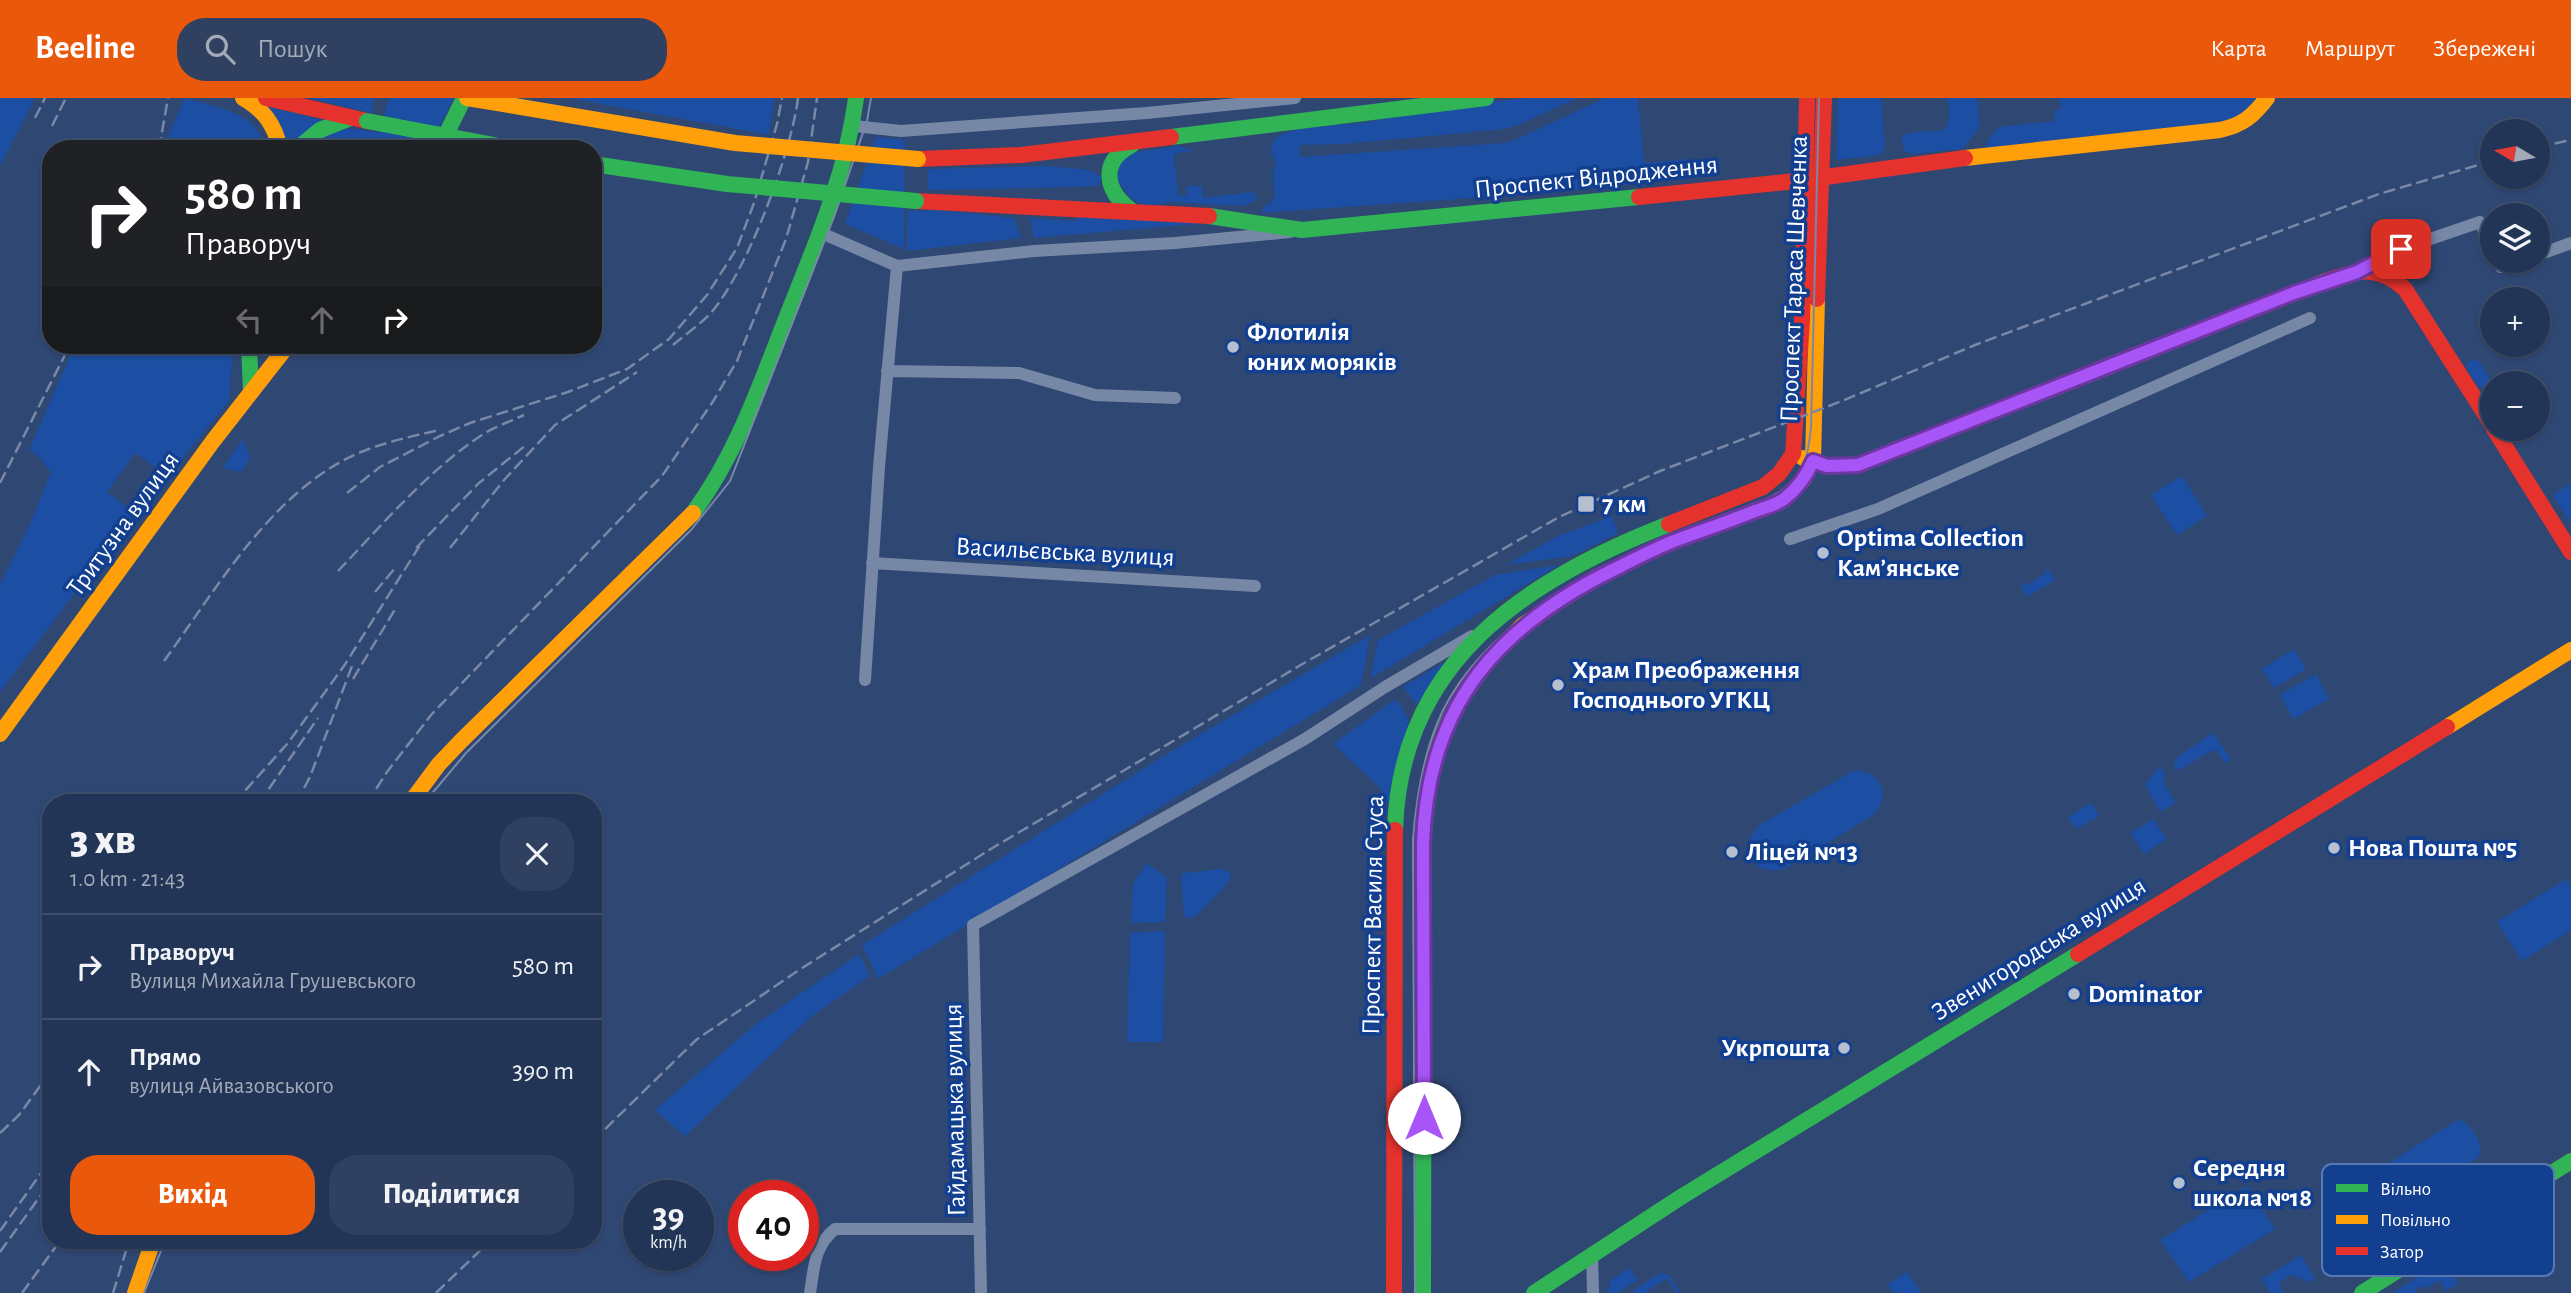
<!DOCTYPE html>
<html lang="uk">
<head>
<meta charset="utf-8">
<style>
	body { margin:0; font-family:"Alegreya Sans",sans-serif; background:#2f4060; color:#f1f3f6; height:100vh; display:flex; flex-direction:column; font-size:26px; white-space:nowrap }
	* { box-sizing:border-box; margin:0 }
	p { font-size:23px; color:#a3abb9 }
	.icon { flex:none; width:38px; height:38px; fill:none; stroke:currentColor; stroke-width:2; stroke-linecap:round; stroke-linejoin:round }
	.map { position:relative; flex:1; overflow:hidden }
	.drawer { position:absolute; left:42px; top:696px; width:560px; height:455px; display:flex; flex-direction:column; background:#233556; border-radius:28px; box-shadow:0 2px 5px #0004,0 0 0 2px #40506c }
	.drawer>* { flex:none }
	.hud { position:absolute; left:42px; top:42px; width:560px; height:214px; border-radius:28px; box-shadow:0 2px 5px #0004,0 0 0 2px #40506c; background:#202124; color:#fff; overflow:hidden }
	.needle { width:46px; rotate:280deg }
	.fabs { position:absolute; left:2480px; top:21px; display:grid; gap:14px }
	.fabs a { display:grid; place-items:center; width:70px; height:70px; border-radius:50%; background:#233556; box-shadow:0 2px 5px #0004,0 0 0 2px #40506c; font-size:35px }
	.speed { position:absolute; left:623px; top:1082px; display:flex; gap:14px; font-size:35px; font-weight:700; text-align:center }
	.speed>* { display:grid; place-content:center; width:91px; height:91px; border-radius:50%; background:#233556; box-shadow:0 2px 5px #0004,0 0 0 2px #40506c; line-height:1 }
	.speed small { font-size:18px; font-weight:400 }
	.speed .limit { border:10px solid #d22; background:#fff; color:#111 }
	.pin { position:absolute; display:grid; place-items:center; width:60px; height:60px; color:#fff; margin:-30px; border-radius:14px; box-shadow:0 4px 10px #0006 }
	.me { position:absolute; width:77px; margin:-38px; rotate:0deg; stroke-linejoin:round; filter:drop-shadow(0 0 5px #0008) }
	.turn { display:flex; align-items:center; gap:24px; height:147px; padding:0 28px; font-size:32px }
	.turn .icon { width:91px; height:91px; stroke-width:2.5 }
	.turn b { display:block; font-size:49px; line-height:60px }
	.lanes { display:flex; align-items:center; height:66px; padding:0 28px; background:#0003; justify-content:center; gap:35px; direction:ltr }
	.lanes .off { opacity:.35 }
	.round { display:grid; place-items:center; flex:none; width:74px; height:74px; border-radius:28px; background:#2f4060 }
	.summary { display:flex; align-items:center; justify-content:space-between; height:119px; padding:0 28px }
	h1 { font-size:42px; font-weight:800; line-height:52px }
	.button { display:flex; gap:14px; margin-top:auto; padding:14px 28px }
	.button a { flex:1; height:80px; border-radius:28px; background:#ea580c; color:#fff; font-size:28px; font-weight:800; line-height:80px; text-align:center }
	.button a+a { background:#2f4060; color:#f1f3f6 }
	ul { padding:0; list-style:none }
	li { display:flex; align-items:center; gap:21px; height:105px; padding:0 28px; border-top:2px solid #40506c }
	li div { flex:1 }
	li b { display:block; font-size:26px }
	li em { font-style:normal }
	header { display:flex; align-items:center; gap:42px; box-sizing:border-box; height:98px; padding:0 35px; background:#ea580c; color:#fff }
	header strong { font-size:33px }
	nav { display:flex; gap:38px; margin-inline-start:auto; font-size:24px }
	.search { width:490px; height:63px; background:#2f4060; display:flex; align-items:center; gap:18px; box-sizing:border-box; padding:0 24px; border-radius:28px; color:#a3abb9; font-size:26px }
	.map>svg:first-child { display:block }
	.green { fill:#1c4fa3 }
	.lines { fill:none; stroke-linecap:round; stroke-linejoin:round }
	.street { stroke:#7688a6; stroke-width:12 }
	.fast { stroke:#30b455; stroke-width:16 }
	.slow { stroke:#ff9f0a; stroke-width:16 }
	.jam { stroke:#e5322d; stroke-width:16 }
	.tram { stroke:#7988a6; stroke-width:2 }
	.rail { stroke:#7988a6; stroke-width:2.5; stroke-dasharray:12 5; stroke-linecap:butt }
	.fast-bridge { stroke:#30b455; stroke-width:16 }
	.slow-bridge { stroke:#ff9f0a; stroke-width:16 }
	.route-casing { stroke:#6d37a1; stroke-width:18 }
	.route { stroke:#a855f7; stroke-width:12 }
	.poi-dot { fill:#b6bfce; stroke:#123f90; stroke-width:2.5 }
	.labels { text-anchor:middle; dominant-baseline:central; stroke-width:7; stroke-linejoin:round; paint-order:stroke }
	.street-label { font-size:26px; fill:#fff; stroke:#123f90 }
	.poi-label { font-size:26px; font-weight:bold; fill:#fff; stroke:#123f90; text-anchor:start }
	.key { fill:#123f90; stroke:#5979b1; stroke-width:2 }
	.key-label { font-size:19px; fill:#fff }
</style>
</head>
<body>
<header>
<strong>Beeline</strong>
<div class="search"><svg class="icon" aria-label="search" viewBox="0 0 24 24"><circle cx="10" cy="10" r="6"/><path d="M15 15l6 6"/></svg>Пошук</div>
<nav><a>Карта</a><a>Маршрут</a><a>Збережені</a></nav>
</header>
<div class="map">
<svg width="2571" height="1195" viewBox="0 0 2571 1195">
	<rect width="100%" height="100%" fill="#2f4773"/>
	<!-- green -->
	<path class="green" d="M 0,0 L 35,0 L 0,68 Z
		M 185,0 C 214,9 261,14 264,51 L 162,51 Z
		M 308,0 L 373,0 L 372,15 Z
		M 389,0 L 454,0 L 428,51 L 305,51 C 328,27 348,29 379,35 Z
		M 569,0 L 774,0 L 769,37 Z
		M 1527,0 L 1577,0 L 1521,26 L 1505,31 L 1344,46 L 1300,47 L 1300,59 L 1505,45 L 1519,40 L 1605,0 L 1638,0 L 1644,65 L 1690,61 L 1691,71 L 1658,75 L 1658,81 L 1545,95 L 1260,115 L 1268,105 L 1271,106 L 1276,94 L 1273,93 L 1273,70 L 1276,69 C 1276,60 1268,55 1273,44 C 1284,25 1350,28 1370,24 C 1377,23 1385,19 1391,16 Z
		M 1838,0 L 1881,0 L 1885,49 L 1881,57 L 1836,62 Z
		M 1948,0 L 1977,0 L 1980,29 L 1962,51 L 1912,56 L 1905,53 L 1901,43 L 1904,37 C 1936,26 1954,49 1948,0 Z
		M 2060,0 L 2256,0 L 2244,19 L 2235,23 L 1987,52 L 1985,49 L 1988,42 L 1999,29 L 2055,23 L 2054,13 L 2061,11 Z
		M 264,8 L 327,23 L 291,51 L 283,51 Z
		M 876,39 L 905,42 L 904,151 L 845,126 Z
		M 1177,48 L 1194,52 L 1174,56 L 1178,98 L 1187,97 L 1186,88 L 1202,88 L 1203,100 L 1251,94 L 1256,97 L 1256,102 L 1243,108 L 1172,104 L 1149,108 L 1143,107 L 1130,100 L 1118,83 L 1118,70 L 1121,63 L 1131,55 Z
		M 1048,68 L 1088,72 L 1101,78 L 1102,82 L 1096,88 L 1074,89 L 928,92 L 928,71 Z
		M 937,112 L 1014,120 L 1021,140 L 907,153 L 907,113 Z
		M 1078,117 L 1195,123 L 1196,126 L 1034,140 L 1030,120 L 1077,123 Z
		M 75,247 L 233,247 L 229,303 L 168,378 L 135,355 L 107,394 L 135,415 L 0,594 L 0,487 L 30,426 L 51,374 L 39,359 L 29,352 Z
		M 2470,262 L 2479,263 L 2489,279 L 2490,285 L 2486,289 L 2478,289 L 2468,273 L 2467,267 Z
		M 243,341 L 250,361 L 241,374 L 223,370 Z
		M 2182,378 L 2207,418 L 2177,437 L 2151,397 Z
		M 2571,385 L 2571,426 L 2553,397 Z
		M 1612,418 L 1618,435 L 1572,458 L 1506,467 L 1558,438 Z
		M 1559,467 L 1371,580 L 1378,542 L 1495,477 Z
		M 2048,470 L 2055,482 L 2027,499 L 2020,487 L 2023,485 L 2025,488 L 2046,475 L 2045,472 Z
		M 1370,537 L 1361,587 L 878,881 L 862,847 L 1162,659 Z
		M 2294,551 L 2306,571 L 2274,590 L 2262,571 Z
		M 1441,566 L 1444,566 L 1421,603 L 1416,605 L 1403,589 Z
		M 2316,576 L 2329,601 L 2293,621 L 2280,597 Z
		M 1394,602 L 1399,605 L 1409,622 L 1390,704 L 1383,705 L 1382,693 L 1378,688 L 1333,646 Z
		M 2213,635 L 2231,661 L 2225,665 L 2217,653 L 2213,652 L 2183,670 L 2175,672 L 2175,661 Z
		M 2160,668 L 2165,675 L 2164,685 L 2176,705 L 2160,714 L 2145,687 Z
		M 1855,672 C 1882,673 1892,700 1872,718 L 1786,770 C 1754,781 1735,750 1760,727 Z
		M 2091,705 L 2099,718 L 2076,731 L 2068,719 Z
		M 2153,721 L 2167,741 L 2144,756 L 2131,735 Z
		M 1147,765 L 1167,780 L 1165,824 L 1131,825 L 1133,786 Z
		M 1223,771 L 1231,776 L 1228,785 L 1196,818 L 1190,820 L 1184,818 L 1181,780 L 1183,775 Z
		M 2566,781 L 2571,789 L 2571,832 L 2522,863 L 2497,824 Z
		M 1165,833 L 1163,944 L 1127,944 L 1130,835 Z
		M 859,856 L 870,878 L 812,918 L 685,1038 L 655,1012 L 756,926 Z
		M 2462,1022 C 2473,1031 2485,1047 2478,1060 L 2435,1087 L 2431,1083 L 2420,1090 L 2422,1095 L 2369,1128 L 2359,1125 L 2345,1100 L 2347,1091 L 2456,1023 Z
		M 2247,1088 L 2275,1131 L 2189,1184 L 2160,1142 Z
		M 2301,1157 L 2315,1181 L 2310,1185 L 2307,1181 L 2304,1184 L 2300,1178 L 2296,1181 L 2292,1176 L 2279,1185 L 2283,1195 L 2270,1195 L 2262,1181 Z
		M 2440,1166 L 2446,1168 L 2458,1186 L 2446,1193 L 2439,1182 L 2425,1191 L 2423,1187 L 2416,1191 L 2417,1195 L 2392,1195 Z
		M 1629,1170 L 1638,1182 L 1617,1195 L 1607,1195 L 1610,1183 Z
		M 1907,1174 L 1921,1195 L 1893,1195 L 1888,1186 Z
		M 1660,1175 L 1669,1177 L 1681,1195 L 1676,1195 L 1667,1180 L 1647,1193 L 1648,1195 L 1633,1195 L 1635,1191 Z"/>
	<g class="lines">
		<!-- street -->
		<path class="street" d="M 854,28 L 901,33 L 1147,15 L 1295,0
			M 819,134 L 897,168 L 1034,153 L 1175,145 L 1290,134
			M 2538,157 L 2571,145
			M 2498,163 L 2501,169 L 2520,163
			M 2357,174 L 2401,151 L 2480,124 L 2492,150
			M 887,273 L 1019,275 L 1095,297 L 1175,300
			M 1790,441 L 1878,411 L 2310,220
			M 872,465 L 1255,488
			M 865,582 L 879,369 L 897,168
			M 1592,1155 L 1593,1195
			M 810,1195 C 814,1170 814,1148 835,1131 L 980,1131
			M 981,1195 L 973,827 L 1305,641 L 1385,589 L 1472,538"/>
		<!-- fast -->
		<path class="fast" d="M 1171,39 L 1486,0
			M 1132,47 C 1099,64 1105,93 1132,113
			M 297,51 L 320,32 L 348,21
			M 439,51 L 464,0
			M 1209,118 L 1302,132 L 1639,99
			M 249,247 L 251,294
			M 693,415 C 737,355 760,287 787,218 C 815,147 846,77 856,0
			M 1395,732 C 1400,563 1526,482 1669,426
			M 1423,1195 L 1424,713 C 1428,688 1432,663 1441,639 C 1452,611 1476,580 1494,556
			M 1534,1195 L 1681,1099 L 2078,856
			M 2362,1195 L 2571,1063"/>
		<!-- slow -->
		<path class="slow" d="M 243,0 C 264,12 275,27 280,51
			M 1965,60 L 2220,32 C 2243,27 2253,18 2267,0
			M 1803,360 L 1827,368 L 1858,367 L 2326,183
			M 1494,556 L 1523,527 L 1595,480 L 1670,444 L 1782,403 L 1804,381 L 1813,363 L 1817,201
			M 2447,629 L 2571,552
			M 0,636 L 213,343 L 288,247
			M 410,705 L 439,666 L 461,643 L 693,415
			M 135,1195 L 153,1143"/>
		<!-- jam -->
		<path class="jam" d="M 266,0 L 367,23
			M 918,61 L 1021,57 L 1171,39
			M 1639,99 L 1796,83 L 1965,60
			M 916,103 L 1209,118
			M 2326,183 C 2358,171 2378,167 2405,191 L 2492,327
			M 1817,201 L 1824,0
			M 2494,331 L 2571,454
			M 1793,356 L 1802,223 L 1807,0
			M 1669,426 L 1763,389 L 1779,376 L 1793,356
			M 2078,856 L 2447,629
			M 1394,1195 L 1395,732"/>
		<!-- tram -->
		<path class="tram" d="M 424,705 L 466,655 L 691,432 L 730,383 L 834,119 L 867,23 L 871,0
			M 144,1195 L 165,1143
			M 1415,1195 L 1413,742 C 1416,703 1422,664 1436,628 C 1472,535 1586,471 1674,437 C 1701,426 1771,405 1790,386 C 1806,370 1809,351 1811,329 L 1819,0"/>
		<!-- rail -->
		<path class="rail" d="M 35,20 L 45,0
			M 52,28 L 66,0
			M 2538,49 L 2571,42
			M 159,51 L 168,0
			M 673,247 C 685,237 699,227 710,216 C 747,174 791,56 798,0
			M 0,385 L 70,247
			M 347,395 L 380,369 L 440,338 L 470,325 L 568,294 L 627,271 L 669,241 L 707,197 L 737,150 L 754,105 L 777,26 L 782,0
			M 416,450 L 479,385 L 526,347
			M 450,450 L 504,382 L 555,327 L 637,274
			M 338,473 C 384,425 429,371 485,335 C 497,328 511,323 524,317
			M 375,494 L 396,469
			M 164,563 C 218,489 273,391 361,354 C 386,344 413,338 439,332
			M 353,581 L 397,508
			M 234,705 L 288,645 L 344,568 L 422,444
			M 259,705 L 318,620
			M 296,705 L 310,679 L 352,568
			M 367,705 L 387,674 L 431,617 L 662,378 L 712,305 L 737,263 L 786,141 L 808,64 L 817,0
			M 0,1035 L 19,1017 L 51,973
			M 593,1043 L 696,942 L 799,872 L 994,749 L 1128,670 L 1299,568 L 1559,419 L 1660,373 L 1842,303 L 1975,247 L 2379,96 L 2492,63
			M 0,1133 L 51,1061
			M 0,1154 L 51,1083
			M 22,1195 L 60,1143
			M 113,1195 L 129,1143
			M 436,1195 L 490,1143"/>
		<!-- fast-bridge -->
		<path class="fast-bridge" d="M 367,23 L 515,51
			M 593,66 L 727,86 L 916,103"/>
		<!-- slow-bridge -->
		<path class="slow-bridge" d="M 467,0 L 735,45 L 918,61"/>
	</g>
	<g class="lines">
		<defs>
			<path id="route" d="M 1424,1020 L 1423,746 C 1427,606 1499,526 1621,468 C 1639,459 1656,450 1674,443 C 1701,433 1728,424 1755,413 C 1764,410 1776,407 1784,401 C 1797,391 1806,379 1813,363 L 1827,368 L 1858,367 L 2294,195 L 2357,174 L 2401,151"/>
		</defs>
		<!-- route casing -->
		<use href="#route" class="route-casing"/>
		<!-- route -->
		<use href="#route" class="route"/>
	</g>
	<!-- markers -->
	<g class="poi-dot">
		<circle cx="1233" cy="249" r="7"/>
		<rect x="1577" y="397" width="18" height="18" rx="3.5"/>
		<circle cx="1823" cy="455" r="7"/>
		<circle cx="1558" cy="587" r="7"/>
		<circle cx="2334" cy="750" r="7"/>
		<circle cx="1732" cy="754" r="7"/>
		<circle cx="2074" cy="896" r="7"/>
		<circle cx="1844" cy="950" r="7"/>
		<circle cx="2179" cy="1085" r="7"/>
	</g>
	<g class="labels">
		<!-- street labels -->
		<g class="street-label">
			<text transform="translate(1596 79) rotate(-6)">Проспект Відродження</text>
			<text transform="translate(1794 181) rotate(-88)">Проспект Тараса Шевченка</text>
			<text transform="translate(123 426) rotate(-54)">Тритузна вулиця</text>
			<text transform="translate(1065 454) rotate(3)">Васильєвська вулиця</text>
			<text transform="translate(1373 817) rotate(-89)">Проспект Василя Стуса</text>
			<text transform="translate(2039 851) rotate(-32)">Звенигородська вулиця</text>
			<text transform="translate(955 1012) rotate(-91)">Гайдамацька вулиця</text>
		</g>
		<!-- poi labels -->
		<g class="poi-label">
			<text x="1247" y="234">Флотилія<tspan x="1247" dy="30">юних моряків</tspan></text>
			<text x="1602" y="406">7 км</text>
			<text x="1837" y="440">Optima Collection<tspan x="1837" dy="30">Кам’янське</tspan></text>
			<text x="1572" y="572">Храм Преображення<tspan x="1572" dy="30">Господнього УГКЦ</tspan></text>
			<text x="2348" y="750">Нова Пошта №5</text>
			<text x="1746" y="754">Ліцей №13</text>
			<text x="2088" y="896">Dominator</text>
			<text x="1830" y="950" text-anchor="end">Укрпошта</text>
			<text x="2193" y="1070">Середня<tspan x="2193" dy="30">школа №18</tspan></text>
		</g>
	</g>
	<!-- legend -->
	<rect x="2322" y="1066" width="232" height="112" rx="10" class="key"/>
	<rect x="2336" y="1086" width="32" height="8" fill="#30b455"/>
	<rect x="2336" y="1117" width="32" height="9" fill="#ff9f0a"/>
	<rect x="2336" y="1149" width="32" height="8" fill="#e5322d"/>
	<g class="key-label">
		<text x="2380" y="1097">Вільно</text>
		<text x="2380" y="1128">Повільно</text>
		<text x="2380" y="1160">Затор</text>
	</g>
</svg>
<div class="fabs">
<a><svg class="needle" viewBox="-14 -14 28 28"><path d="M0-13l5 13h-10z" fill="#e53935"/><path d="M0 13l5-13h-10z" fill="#a3abb9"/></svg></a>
<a><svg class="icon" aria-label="layers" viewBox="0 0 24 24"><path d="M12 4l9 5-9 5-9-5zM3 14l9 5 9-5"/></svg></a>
<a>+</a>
<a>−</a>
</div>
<div class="speed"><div>39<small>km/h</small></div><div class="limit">40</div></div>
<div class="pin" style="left:2401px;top:151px;background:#d93025"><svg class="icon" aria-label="arrive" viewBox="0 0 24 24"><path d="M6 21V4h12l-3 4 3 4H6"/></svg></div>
<svg class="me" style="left:1424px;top:1020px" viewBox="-20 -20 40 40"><circle r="19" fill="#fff"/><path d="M0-13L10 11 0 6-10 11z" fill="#a855f7"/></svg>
<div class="hud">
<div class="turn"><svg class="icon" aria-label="right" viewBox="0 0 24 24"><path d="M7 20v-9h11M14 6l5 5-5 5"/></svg><div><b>580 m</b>Праворуч</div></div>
<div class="lanes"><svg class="icon off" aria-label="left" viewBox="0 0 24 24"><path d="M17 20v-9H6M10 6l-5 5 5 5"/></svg><svg class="icon off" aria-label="ahead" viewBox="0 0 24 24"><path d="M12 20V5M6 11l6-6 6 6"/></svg><svg class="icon" aria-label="right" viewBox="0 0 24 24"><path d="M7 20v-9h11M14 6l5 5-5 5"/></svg></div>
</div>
<section class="drawer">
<div class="summary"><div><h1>3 хв</h1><p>1.0 km · 21:43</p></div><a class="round"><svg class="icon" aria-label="close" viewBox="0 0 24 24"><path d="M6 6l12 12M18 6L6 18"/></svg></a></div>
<ul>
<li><svg class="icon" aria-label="right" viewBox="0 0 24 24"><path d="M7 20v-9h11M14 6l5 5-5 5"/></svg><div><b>Праворуч</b><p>Вулиця Михайла Грушевського</p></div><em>580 m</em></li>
<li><svg class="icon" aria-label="ahead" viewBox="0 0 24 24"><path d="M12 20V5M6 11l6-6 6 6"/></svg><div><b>Прямо</b><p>вулиця Айвазовського</p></div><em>390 m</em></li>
</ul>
<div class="button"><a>Вихід</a><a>Поділитися</a></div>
</section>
</div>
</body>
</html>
